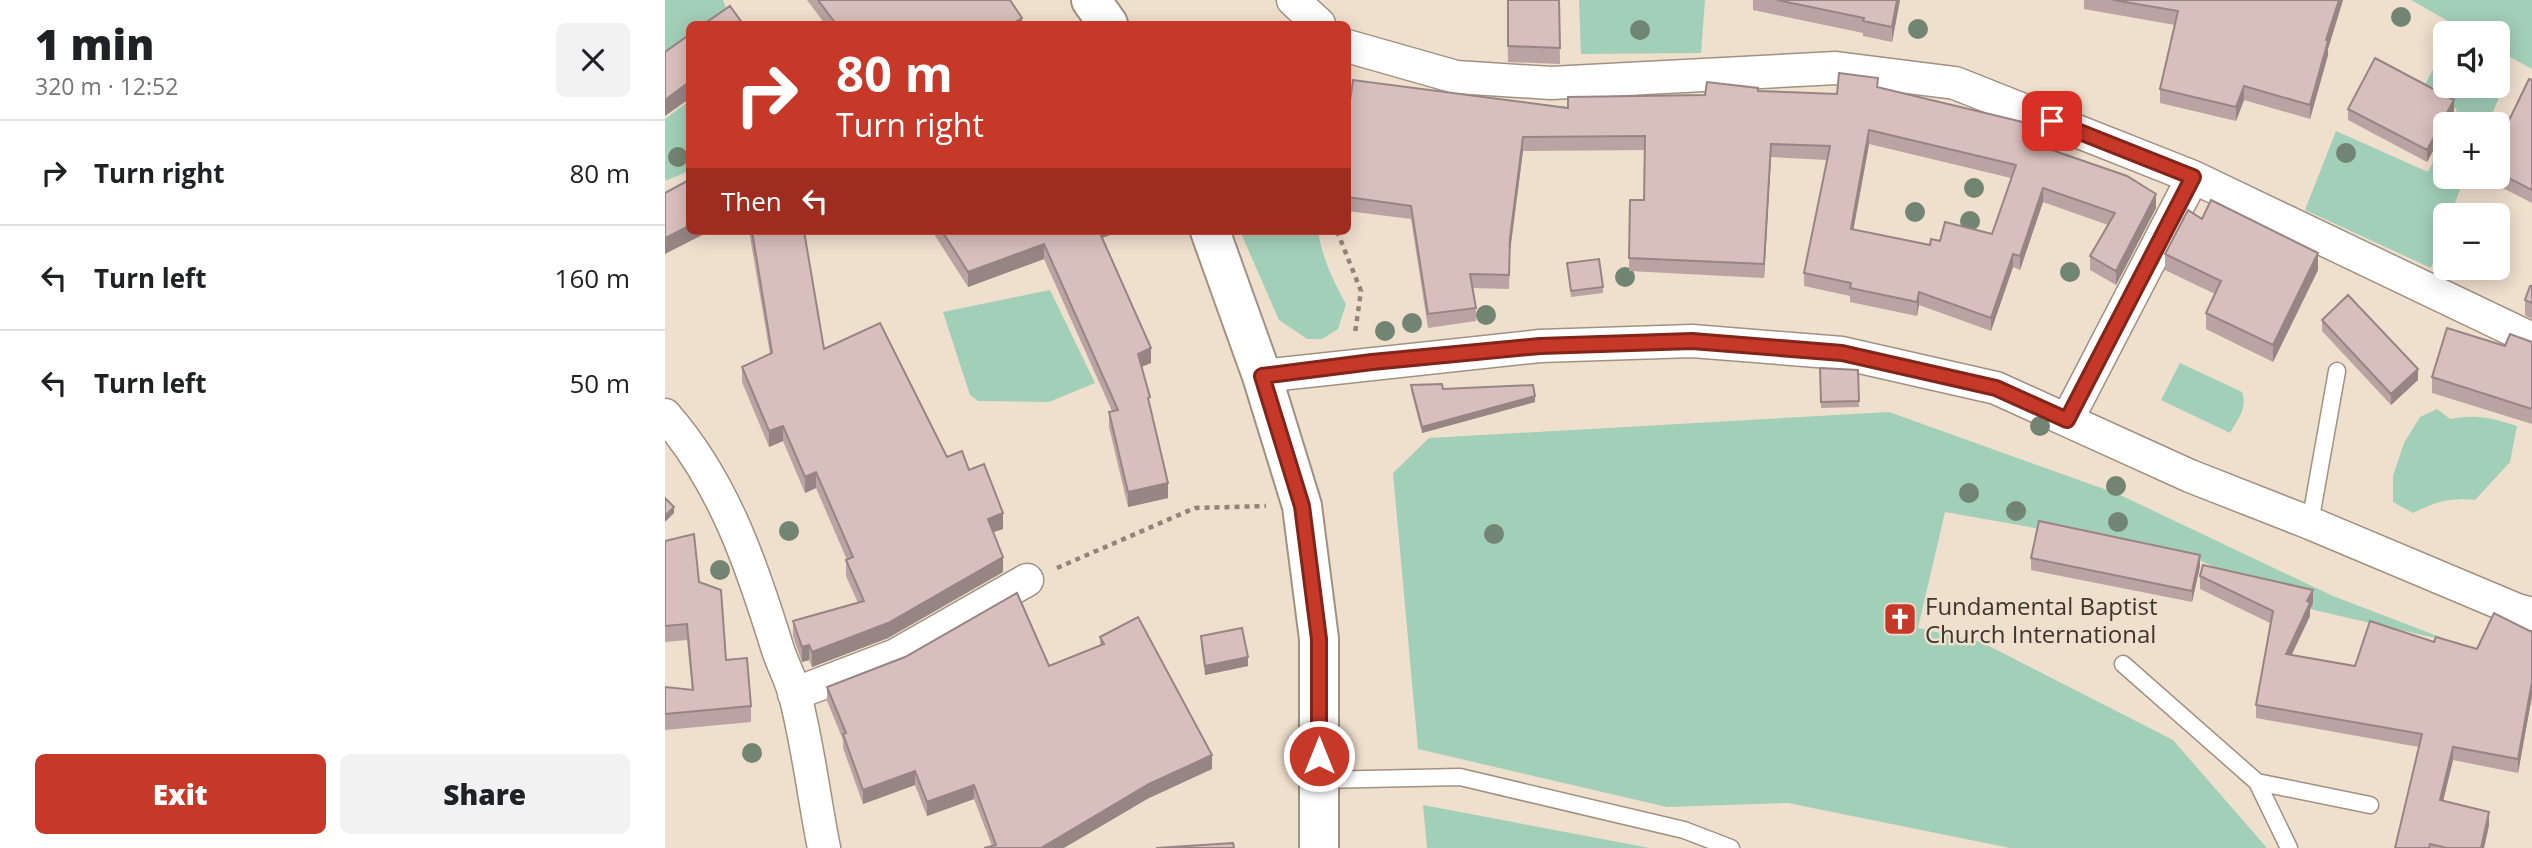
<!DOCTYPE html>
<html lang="en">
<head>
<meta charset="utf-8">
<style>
	body { margin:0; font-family:"Open Sans",sans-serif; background:#f2f2f2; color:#202124; height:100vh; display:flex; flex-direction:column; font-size:26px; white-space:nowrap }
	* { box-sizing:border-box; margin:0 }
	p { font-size:23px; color:#757577 }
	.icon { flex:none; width:38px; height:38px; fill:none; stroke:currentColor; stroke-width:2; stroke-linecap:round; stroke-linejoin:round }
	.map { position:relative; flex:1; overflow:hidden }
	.side { display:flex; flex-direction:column; background:#fff; width:665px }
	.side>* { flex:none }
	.banner { position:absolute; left:21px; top:21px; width:665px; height:214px; border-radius:10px; box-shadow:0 4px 18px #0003; background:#c63928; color:#fff; overflow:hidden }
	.tools { position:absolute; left:1768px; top:21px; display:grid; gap:14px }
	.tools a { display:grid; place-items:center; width:77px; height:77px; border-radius:10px; background:#fff; box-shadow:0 4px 18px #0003; font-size:35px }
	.pin { position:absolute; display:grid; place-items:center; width:60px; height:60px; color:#fff; margin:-30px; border-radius:14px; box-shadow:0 4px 10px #0006 }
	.me { position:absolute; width:77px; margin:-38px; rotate:0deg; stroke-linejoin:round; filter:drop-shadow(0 0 5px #0008) }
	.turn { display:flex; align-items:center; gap:24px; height:147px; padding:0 35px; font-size:32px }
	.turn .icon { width:91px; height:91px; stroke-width:2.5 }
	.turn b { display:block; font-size:49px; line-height:60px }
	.then { display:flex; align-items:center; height:66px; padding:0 35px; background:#0003; gap:14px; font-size:26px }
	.round { display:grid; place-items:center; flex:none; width:74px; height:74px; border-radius:10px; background:#f2f2f2 }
	.head { display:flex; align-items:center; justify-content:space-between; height:119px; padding:0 35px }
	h1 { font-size:42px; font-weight:800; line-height:52px }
	.cta { display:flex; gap:14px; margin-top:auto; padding:14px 35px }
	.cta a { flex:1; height:80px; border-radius:10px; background:#c63928; color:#fff; font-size:28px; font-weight:800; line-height:80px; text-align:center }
	.cta a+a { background:#f2f2f2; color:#202124 }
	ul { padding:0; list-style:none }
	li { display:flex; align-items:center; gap:21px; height:105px; padding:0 35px; border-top:2px solid #e0e0e0 }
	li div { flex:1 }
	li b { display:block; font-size:26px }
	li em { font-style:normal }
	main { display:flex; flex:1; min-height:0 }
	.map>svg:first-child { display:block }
	.green { fill:#a2cfb8 }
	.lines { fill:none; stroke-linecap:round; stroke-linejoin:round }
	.service-casing { stroke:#a09181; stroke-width:19 }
	.minor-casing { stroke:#a09181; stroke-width:35 }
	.secondary-casing { stroke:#a09181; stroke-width:42 }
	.path { stroke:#908578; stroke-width:4.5; stroke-dasharray:5 5; stroke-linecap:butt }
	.service { stroke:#fff; stroke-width:16 }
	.minor { stroke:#fff; stroke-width:32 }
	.secondary { stroke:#fff; stroke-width:38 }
	.tree { fill:#728472 }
	.wall { fill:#baa3a2; fill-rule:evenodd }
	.shaded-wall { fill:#978584 }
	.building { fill:#d8bebc; stroke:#978584; stroke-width:2; fill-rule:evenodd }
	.route-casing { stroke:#81251a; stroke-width:18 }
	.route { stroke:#c63928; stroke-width:12 }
	.labels { text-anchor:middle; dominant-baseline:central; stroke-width:5; stroke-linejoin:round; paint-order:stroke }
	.poi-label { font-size:24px; fill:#3d362f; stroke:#efdfcd; text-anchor:start }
</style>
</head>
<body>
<main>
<section class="side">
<div class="head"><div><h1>1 min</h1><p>320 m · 12:52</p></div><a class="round"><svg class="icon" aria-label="close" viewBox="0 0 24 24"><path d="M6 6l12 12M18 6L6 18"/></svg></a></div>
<ul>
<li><svg class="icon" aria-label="right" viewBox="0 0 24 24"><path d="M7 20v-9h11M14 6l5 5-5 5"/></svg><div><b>Turn right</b></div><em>80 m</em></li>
<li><svg class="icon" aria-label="left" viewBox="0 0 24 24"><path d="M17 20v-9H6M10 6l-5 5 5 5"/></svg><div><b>Turn left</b></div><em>160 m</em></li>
<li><svg class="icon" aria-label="left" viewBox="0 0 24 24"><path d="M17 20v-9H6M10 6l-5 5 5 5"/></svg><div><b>Turn left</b></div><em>50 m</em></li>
</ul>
<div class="cta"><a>Exit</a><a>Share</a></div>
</section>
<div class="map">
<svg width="1867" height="848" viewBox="0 0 1867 848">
	<rect width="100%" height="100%" fill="#efdfcd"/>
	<!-- green -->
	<path class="green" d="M 0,0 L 58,0 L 64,16 L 52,24 L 24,24 L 24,45 L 0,63 Z
		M 914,0 L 1040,0 L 1036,53 L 916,54 Z
		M 1746,0 L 1867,0 L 1867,69 L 1832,50 L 1832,33 L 1804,33 Z
		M 1778,50 L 1780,86 L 1832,86 L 1832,71 L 1843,75 L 1823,124 L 1786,124 L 1792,109 L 1757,91 Z
		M 24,101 L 24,171 L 0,181 L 0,119 Z
		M 1671,131 L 1763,172 L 1780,137 L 1780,177 L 1800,177 L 1785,215 L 1780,215 L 1780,230 L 1766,268 L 1640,210 Z
		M 575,231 L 653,231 C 657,257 668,281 681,304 L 673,329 L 657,339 L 642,339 L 614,320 Z
		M 385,290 L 430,383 L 384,402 L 313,401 L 305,395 L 278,312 Z
		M 1515,363 L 1577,392 C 1583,408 1573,419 1565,433 L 1496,400 Z
		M 1772,409 L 1785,419 C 1813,414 1826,418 1852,426 L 1845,462 L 1810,500 C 1785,497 1770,502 1748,513 L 1728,502 L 1728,476 L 1739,443 L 1755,417 Z
		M 1224,412 L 1453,494 L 1668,596 L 1788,642 L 1649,610 L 1536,561 L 1427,538 L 1280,512 L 1253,628 L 1316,642 L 1508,740 L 1602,848 L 1345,848 L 1123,803 L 1002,807 L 753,749 L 728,473 L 764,438 Z
		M 758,805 L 985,848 L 762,848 Z"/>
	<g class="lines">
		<defs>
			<path id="service" d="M 1645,523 L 1672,371
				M 1458,664 L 1592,782 L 1624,848
				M 654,780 L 795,777 L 1019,830 L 1066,848
				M 1592,782 L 1705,805"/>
			<path id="minor" d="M 628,0 L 654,24
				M 682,46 L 791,77 L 886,83 L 1171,68 L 1290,83 L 1528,177 L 1402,420
				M 1528,177 L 1867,339
				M 597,376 L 875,346 L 1027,341 L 1177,353 L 1331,388 L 1525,476 L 1645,523 L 1852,610 L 1867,614
				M 0,415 C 59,482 87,566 113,650 C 118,665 126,680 130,695 C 143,745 149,798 159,848
				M 129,694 L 231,655 L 362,580"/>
			<path id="secondary" d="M 426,0 L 443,24
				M 545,231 L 597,376 L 637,506 L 654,639 L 654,848"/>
		</defs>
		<!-- service casing -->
		<use href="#service" class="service-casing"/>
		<!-- minor casing -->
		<use href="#minor" class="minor-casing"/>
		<!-- secondary casing -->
		<use href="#secondary" class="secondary-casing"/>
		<!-- path -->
		<path class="path" d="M 672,231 L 696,291 L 690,333
			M 392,568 L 530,508 L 601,506"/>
		<!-- service -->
		<use href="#service" class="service"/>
		<!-- minor -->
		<use href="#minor" class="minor"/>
		<!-- secondary -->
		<use href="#secondary" class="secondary"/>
	</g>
	<!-- trees -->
	<g class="tree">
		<circle cx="1736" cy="17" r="10"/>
		<circle cx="1253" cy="29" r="10"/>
		<circle cx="975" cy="30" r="10"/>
		<circle cx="1681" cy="153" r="10"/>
		<circle cx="13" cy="157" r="10"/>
		<circle cx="1309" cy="188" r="10"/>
		<circle cx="1250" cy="212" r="10"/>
		<circle cx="1305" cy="221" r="10"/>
		<circle cx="1405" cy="272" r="10"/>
		<circle cx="960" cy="277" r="10"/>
		<circle cx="821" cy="315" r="10"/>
		<circle cx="747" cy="323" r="10"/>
		<circle cx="720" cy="331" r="10"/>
		<circle cx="1375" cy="426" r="10"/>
		<circle cx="1451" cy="486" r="10"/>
		<circle cx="1304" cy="493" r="10"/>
		<circle cx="1351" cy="511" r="10"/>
		<circle cx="1453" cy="522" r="10"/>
		<circle cx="124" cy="531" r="10"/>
		<circle cx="829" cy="534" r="10"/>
		<circle cx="55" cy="570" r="10"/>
		<circle cx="87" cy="753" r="10"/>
	</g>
	<!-- wall -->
	<path class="wall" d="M 142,0 L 345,0 L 357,24 L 160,24 Z
		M 842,0 L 894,0 L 895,64 L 843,62 Z
		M 1088,0 L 1235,0 L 1227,42 L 1198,36 L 1198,33 L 1088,10 Z
		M 1419,0 L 1678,0 L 1663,49 L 1663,55 L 1645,119 L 1579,100 L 1571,121 L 1495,103 L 1495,89 L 1510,25 L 1419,9 Z
		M 1867,80 L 1867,203 L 1822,180 L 1822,177 L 1832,177 L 1832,145 Z
		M 1213,88 L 1366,138 L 1364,142 L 1491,208 L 1451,285 L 1425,270 L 1425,256 L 1443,225 L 1378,202 L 1355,270 L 1348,267 L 1326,331 L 1254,305 L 1252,316 L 1185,302 L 1185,296 L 1139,286 L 1139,273 L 1162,160 L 1106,157 L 1099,278 L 964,271 L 965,200 L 979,200 L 980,150 L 858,151 L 845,251 L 844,289 L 807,288 L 811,308 L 811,321 L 763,328 L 746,219 L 682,211 L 682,122 L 903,108 L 1093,91 L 1172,94 ZM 1204,144 L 1346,178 L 1327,234 L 1275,241 L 1265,245 L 1188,230 Z
		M 1683,109 L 1789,111 L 1780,124 L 1780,129 L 1762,162 L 1683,120 Z
		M 1537,219 L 1653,270 L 1608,362 L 1541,329 L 1541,313 L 1550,294 L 1500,270 L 1500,254 Z
		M 84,231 L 139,231 L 159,349 L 282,457 L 304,470 L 338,529 L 328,532 L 338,572 L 223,638 L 147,667 L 144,660 L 137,662 L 128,636 L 128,621 L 193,603 L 181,576 L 181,560 L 182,560 L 151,488 L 140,493 L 118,441 L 104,447 L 77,382 L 77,367 L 105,354 Z
		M 267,231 L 445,231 L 445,235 L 437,238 L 486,363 L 477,367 L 503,498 L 463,507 L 444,427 L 444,412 L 447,411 L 379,259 L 303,287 Z
		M 902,263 L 938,287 L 938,293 L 906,297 Z
		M 1867,286 L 1867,319 L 1860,315 L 1860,300 Z
		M 1657,320 L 1753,380 L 1726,405 L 1657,331 Z
		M 1867,342 L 1867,424 L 1767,393 L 1767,377 L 1840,346 Z
		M 1155,368 L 1193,370 L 1194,407 L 1156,408 Z
		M 746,385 L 778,389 L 870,402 L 757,433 L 746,391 Z
		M 0,541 L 34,582 L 61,660 L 86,706 L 86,722 L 0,730 L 0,687 L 27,690 L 22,640 L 0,642 Z
		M 1366,558 L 1535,566 L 1527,602 L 1366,570 Z
		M 1535,576 L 1648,603 L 1645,610 L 1645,616 L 1626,655 L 1690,666 L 1769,642 L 1812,649 L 1867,632 L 1867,696 L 1853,773 L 1788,760 L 1778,801 L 1824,825 L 1819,848 L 1730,848 L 1754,747 L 1591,718 L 1591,705 L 1605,623 L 1535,589 Z
		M 536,636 L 583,666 L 540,675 L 536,646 Z
		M 435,637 L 547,769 L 484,798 L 327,846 L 309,799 L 262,816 L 250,785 L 198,804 L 178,748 L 178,740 L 162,701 L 162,687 L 384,666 L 435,646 Z"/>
	<!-- shaded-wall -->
	<path class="shaded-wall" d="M 1232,0 L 1235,0 L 1227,42 L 1227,27 Z
		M 1674,0 L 1678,0 L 1663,49 L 1663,55 L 1645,119 L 1645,105 L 1661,40 Z
		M 357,18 L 357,24 L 347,24 Z
		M 24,82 L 24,99 L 0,116 L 0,100 Z
		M 1579,86 L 1579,100 L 1571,121 L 1571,107 Z
		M 1789,100 L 1789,111 L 1782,124 L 1780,124 L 1780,129 L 1762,162 L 1762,150 Z
		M 1366,124 L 1366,138 L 1361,154 L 1361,141 Z
		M 1204,130 L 1204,144 L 1186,243 L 1186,229 Z
		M 858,137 L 858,151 L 845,251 L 844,289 L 845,238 Z
		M 1106,144 L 1106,157 L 1099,278 L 1099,264 Z
		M 1378,188 L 1378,202 L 1355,270 L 1355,256 Z
		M 1491,194 L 1491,208 L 1451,285 L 1451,271 Z
		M 24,226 L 24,231 L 45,231 L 0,254 L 0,238 Z
		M 431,231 L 445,231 L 445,235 L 431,240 Z
		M 379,244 L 379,259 L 303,287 L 303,272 Z
		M 1653,253 L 1653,270 L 1608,362 L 1608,345 Z
		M 1348,254 L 1348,267 L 1326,331 L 1326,318 Z
		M 1254,292 L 1254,305 L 1252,316 L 1252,302 Z
		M 486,348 L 486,363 L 473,368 L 473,354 Z
		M 1753,369 L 1753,380 L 1726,405 L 1726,394 Z
		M 870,396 L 870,402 L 757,433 L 757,427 Z
		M 118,426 L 118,441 L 104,447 L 104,431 Z
		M 151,472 L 151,488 L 140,493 L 140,477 Z
		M 503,483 L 503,498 L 463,507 L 463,492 Z
		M 9,507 L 9,513 L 0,522 L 0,516 Z
		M 338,513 L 338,529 L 323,534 L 323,519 Z
		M 1535,555 L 1535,566 L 1527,602 L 1527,591 Z
		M 338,557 L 338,572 L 223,638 L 147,667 L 147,652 Z
		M 1648,590 L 1648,603 L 1645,610 L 1645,616 L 1621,667 L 1621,654 L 1642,601 Z
		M 144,645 L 144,660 L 137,662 L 137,647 Z
		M 583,657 L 583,666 L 540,675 L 540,666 Z
		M 1867,682 L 1867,696 L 1853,773 L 1853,759 Z
		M 1788,747 L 1788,760 L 1775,814 L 1775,800 Z
		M 547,755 L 547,769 L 484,798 L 399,848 L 376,848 L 484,784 Z
		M 250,771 L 250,785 L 198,804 L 198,790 Z
		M 309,785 L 309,799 L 262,816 L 262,802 Z
		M 1824,812 L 1824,825 L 1819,848 L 1816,848 Z"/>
	<!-- building -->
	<path class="building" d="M 153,0 L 345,0 L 357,18 L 347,24 L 171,24 Z
		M 843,0 L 894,0 L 895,48 L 843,46 Z
		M 1112,0 L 1232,0 L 1227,27 L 1198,21 L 1199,18 Z
		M 1448,0 L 1674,0 L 1661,40 L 1663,41 L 1645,105 L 1579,86 L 1571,107 L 1495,89 L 1513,11 Z
		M 65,6 L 78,24 L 39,24 Z
		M 24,35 L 24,82 L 0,100 L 0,52 Z
		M 1710,58 L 1789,100 L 1762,150 L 1683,109 Z
		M 1174,73 L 1213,78 L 1212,87 L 1366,124 L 1361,141 L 1462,176 L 1491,194 L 1451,271 L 1425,256 L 1450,213 L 1378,188 L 1355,256 L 1348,254 L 1326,318 L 1254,292 L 1252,302 L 1185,288 L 1186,283 L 1139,273 L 1165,146 L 1106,144 L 1099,264 L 964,258 L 965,200 L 979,200 L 980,136 L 858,137 L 845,238 L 844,275 L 805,274 L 811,308 L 763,314 L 746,206 L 682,197 L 682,122 L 688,80 L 903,108 L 903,97 L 1040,95 L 1042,82 L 1093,88 L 1093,91 L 1172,94 ZM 1204,130 L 1351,165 L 1327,234 L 1280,222 L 1275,241 L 1266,239 L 1265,245 L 1186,229 Z
		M 1864,79 L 1867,80 L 1867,190 L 1832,172 L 1832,145 Z
		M 24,180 L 24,226 L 0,238 L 0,193 Z
		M 1546,200 L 1653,253 L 1608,345 L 1541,313 L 1556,281 L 1500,254 L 1523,210 L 1537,219 Z
		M 87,231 L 139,231 L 159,349 L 215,323 L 282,457 L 297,451 L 304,470 L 319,464 L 338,513 L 323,519 L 338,557 L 223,623 L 147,652 L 144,645 L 137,647 L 128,621 L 199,601 L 181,560 L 188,557 L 151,472 L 140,477 L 118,426 L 104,431 L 77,367 L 107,353 Z
		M 277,231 L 434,231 L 486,348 L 473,354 L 485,397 L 483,398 L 503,483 L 463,492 L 444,412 L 453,410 L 379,244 L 303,272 Z
		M 934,259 L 938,287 L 906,291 L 902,263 Z
		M 1865,286 L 1867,286 L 1867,303 L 1860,300 Z
		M 1683,295 L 1753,369 L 1726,394 L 1657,320 Z
		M 1782,328 L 1840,346 L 1845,334 L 1867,342 L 1867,409 L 1767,377 Z
		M 1155,368 L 1193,370 L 1194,401 L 1156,402 Z
		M 777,384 L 778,389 L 868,385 L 870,396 L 757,427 L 746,385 Z
		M 0,498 L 9,507 L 0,516 Z
		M 1374,521 L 1535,555 L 1527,591 L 1366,558 Z
		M 29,534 L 34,582 L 56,590 L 61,660 L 82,658 L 86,706 L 0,714 L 0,687 L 28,690 L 22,624 L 0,626 L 0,541 Z
		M 1538,565 L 1648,590 L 1642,601 L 1645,603 L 1621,654 L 1690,666 L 1705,621 L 1769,642 L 1771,637 L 1812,649 L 1829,613 L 1867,632 L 1867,682 L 1853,759 L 1788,747 L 1775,800 L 1824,812 L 1816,848 L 1782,848 L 1765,844 L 1764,848 L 1730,848 L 1757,734 L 1591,705 L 1608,611 L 1535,576 Z
		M 352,593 L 384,666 L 439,644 L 435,637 L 473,617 L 547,755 L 484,784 L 376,848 L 319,848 L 331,845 L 309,785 L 262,802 L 250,771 L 198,790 L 178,734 L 181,733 L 162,687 L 240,657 Z
		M 577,628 L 583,657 L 540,666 L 536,636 Z
		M 568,843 L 569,848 L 491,848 Z"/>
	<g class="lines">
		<defs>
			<path id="route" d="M 654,756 L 654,639 L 637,506 L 597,376 L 707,362 L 875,346 L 1027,341 L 1177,353 L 1331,388 L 1402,420 L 1528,177 L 1387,121"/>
		</defs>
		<!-- route casing -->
		<use href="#route" class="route-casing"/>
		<!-- route -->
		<use href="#route" class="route"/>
	</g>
	<!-- icons -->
	<defs>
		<symbol id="church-square" viewBox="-11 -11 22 22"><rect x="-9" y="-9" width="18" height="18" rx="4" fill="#c63928" stroke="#efdfcd"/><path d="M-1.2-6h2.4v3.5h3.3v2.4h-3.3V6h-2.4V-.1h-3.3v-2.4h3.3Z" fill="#fff"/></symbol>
	</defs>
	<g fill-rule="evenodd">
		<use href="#church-square" x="1216" y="600" width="38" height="38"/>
	</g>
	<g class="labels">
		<!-- poi labels -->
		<g class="poi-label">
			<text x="1260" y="605">Fundamental Baptist<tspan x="1260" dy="28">Church International</tspan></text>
		</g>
	</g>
</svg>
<div class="tools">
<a><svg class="icon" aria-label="sound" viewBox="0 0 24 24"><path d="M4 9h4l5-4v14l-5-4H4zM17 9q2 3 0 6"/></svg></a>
<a>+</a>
<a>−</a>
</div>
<div class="pin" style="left:1387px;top:121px;background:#d93025"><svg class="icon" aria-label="arrive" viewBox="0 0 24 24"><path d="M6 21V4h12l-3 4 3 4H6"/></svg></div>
<svg class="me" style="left:654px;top:756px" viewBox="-20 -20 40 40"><circle r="17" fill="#c63928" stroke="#fff" stroke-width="3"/><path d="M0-11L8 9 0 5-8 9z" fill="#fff"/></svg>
<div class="banner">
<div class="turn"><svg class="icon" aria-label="right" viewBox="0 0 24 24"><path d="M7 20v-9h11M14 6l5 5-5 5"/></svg><div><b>80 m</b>Turn right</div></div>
<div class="then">Then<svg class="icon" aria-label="left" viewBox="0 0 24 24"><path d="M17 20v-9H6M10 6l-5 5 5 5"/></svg></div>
</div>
</div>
</main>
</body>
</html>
